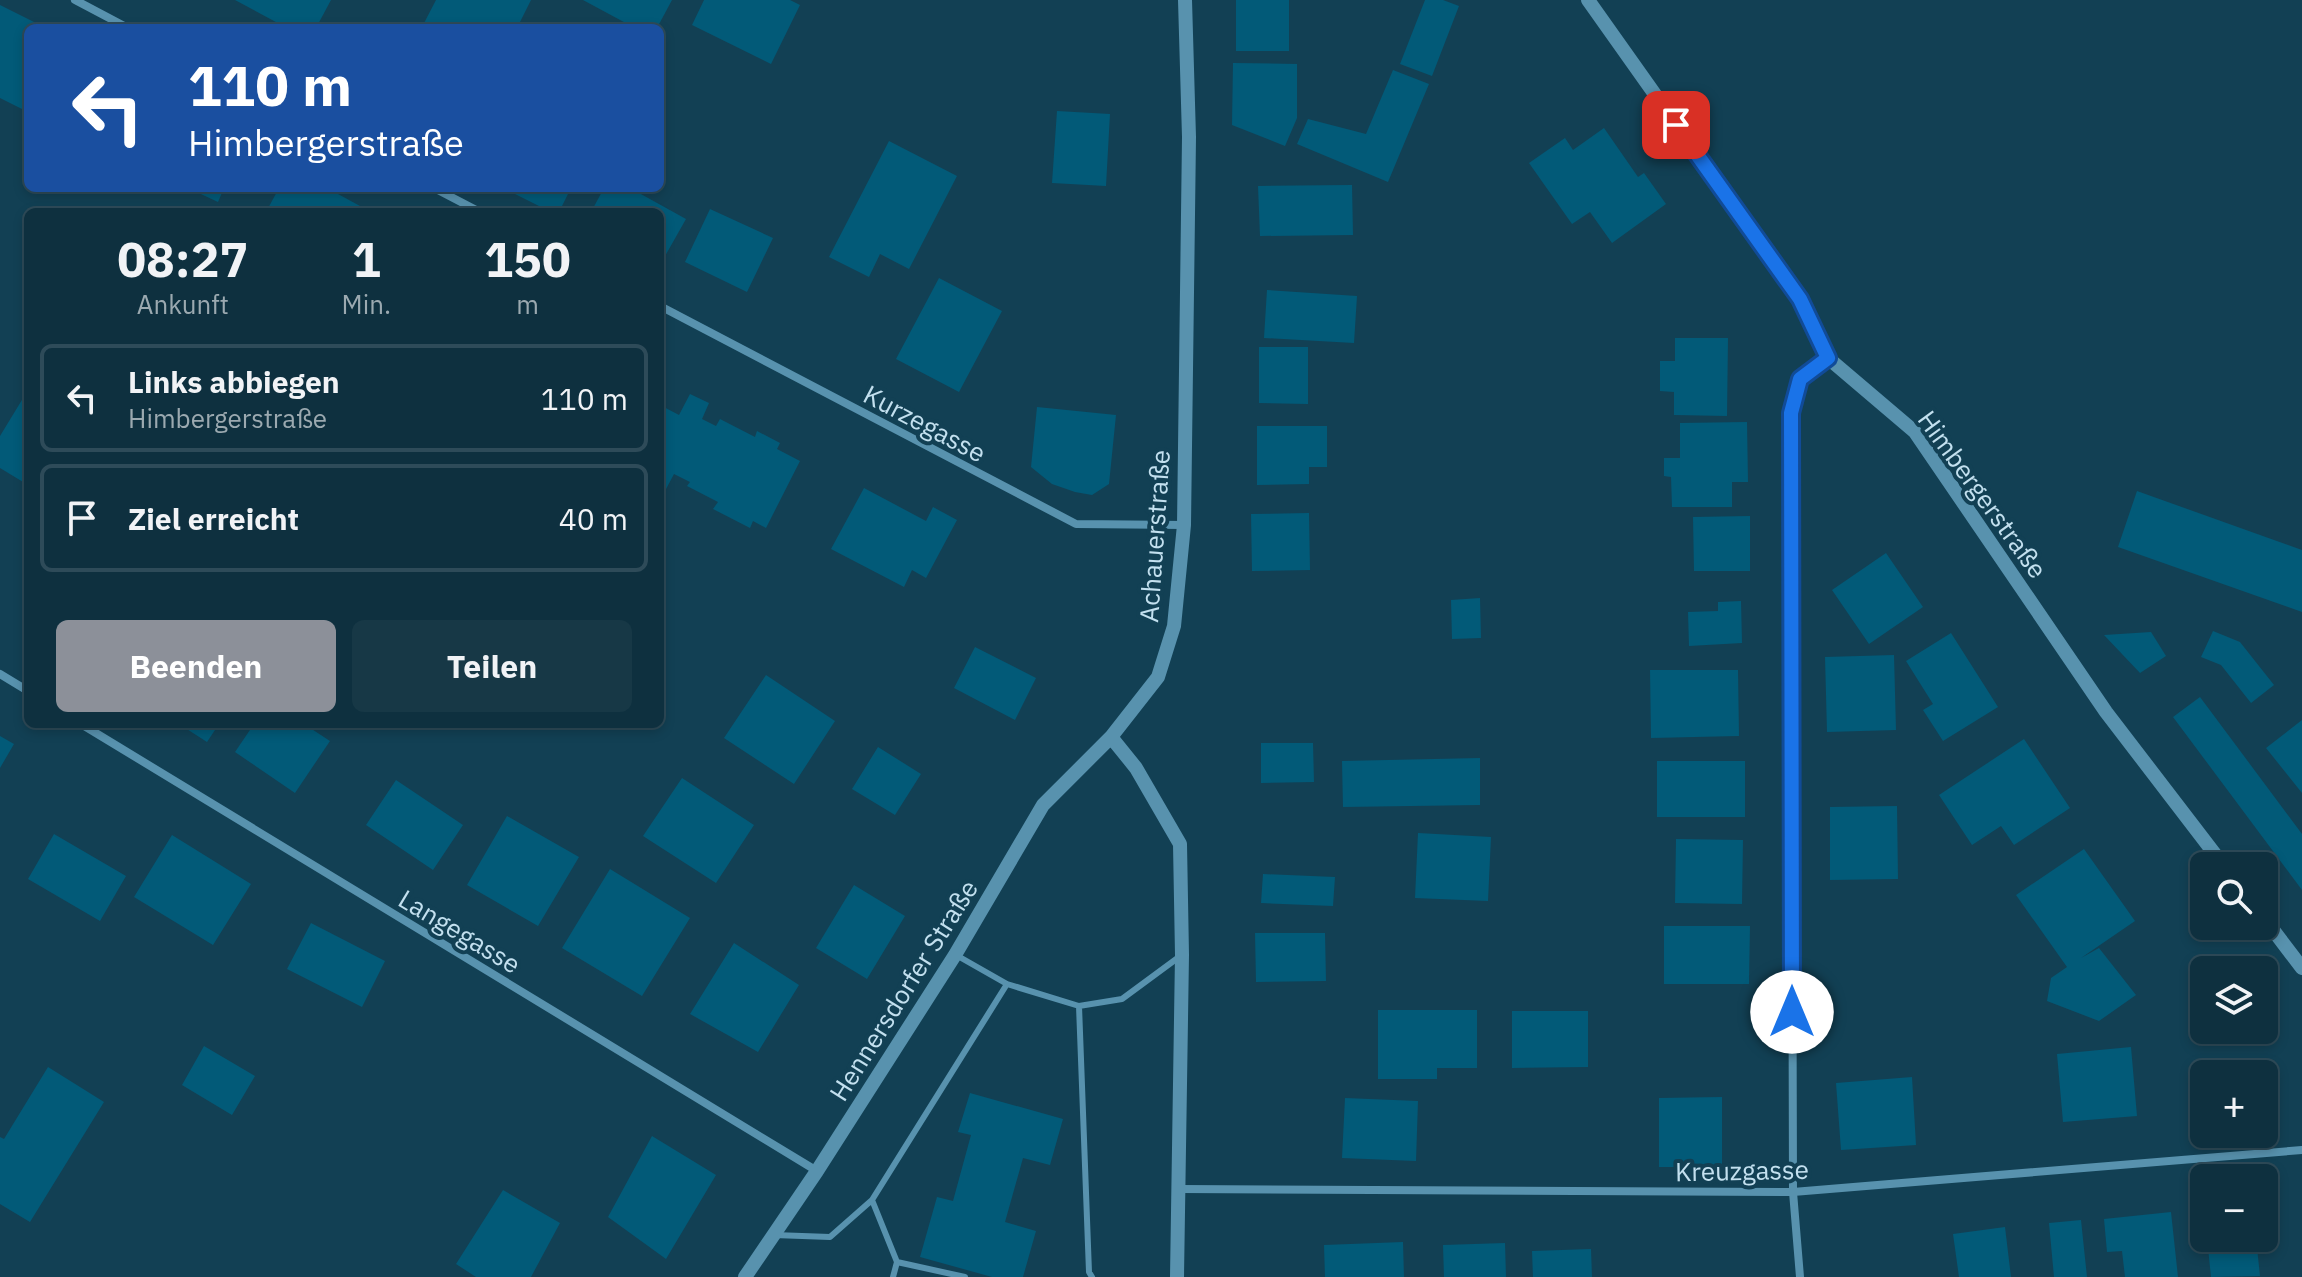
<!DOCTYPE html>
<html lang="de">
<head>
<meta charset="utf-8">
<style>
	body { margin:0; font-family:"IBM Plex Sans",sans-serif; background:#173846; color:#f1f3f6; height:100vh; display:flex; flex-direction:column; font-size:30px; white-space:nowrap }
	* { box-sizing:border-box; margin:0 }
	p { font-size:26px; color:#9ba9b0 }
	.icon { flex:none; width:44px; height:44px; fill:none; stroke:currentColor; stroke-width:2; stroke-linecap:round; stroke-linejoin:round }
	.map { position:relative; flex:1; overflow:hidden }
	.drawer { position:absolute; left:24px; top:208px; width:640px; height:520px; display:flex; flex-direction:column; background:#0e303f; border-radius:12px; box-shadow:0 4px 12px #0003,0 0 0 2px #2e4b59 }
	.drawer>* { flex:none }
	.top-card { position:absolute; left:24px; top:24px; width:640px; height:168px; border-radius:12px; box-shadow:0 4px 12px #0003,0 0 0 2px #2e4b59; background:#1a4fa0; color:#fff; overflow:hidden }
	.controls { position:absolute; left:2190px; top:852px; display:grid; gap:16px }
	.controls a { display:grid; place-items:center; width:88px; height:88px; border-radius:12px; background:#0e303f; box-shadow:0 4px 12px #0003,0 0 0 2px #2e4b59; font-size:40px }
	.pin { position:absolute; display:grid; place-items:center; width:68px; height:68px; color:#fff; margin:-34px; border-radius:16px; box-shadow:0 4px 12px #0006 }
	.me { position:absolute; width:88px; margin:-44px; rotate:0deg; stroke-linejoin:round; filter:drop-shadow(0 0 6px #0008) }
	.turn { display:flex; align-items:center; gap:28px; height:168px; padding:0 32px; font-size:36px }
	.turn .icon { width:104px; height:104px; stroke-width:2.5 }
	.turn b { display:block; font-size:56px; line-height:68px }
	.eta { display:flex; justify-content:space-evenly; align-items:center; height:136px; text-align:center }
	.eta b { font-size:48px; font-weight:700; line-height:56px }
	.action { display:flex; gap:16px; margin-top:auto; padding:16px 32px }
	.action a { flex:1; height:92px; border-radius:12px; background:#8c9099; color:#fff; font-size:32px; font-weight:700; line-height:92px; text-align:center }
	.action a+a { background:#173846; color:#f1f3f6 }
	ul { padding:0; list-style:none }
	li { display:flex; align-items:center; gap:24px; height:108px; margin:0 16px 12px; padding:0 16px; border:4px solid #2e4b59; border-radius:12px }
	li div { flex:1 }
	li b { display:block; font-size:30px }
	li em { font-style:normal }
	.map>svg:first-child { display:block }
	.building { fill:#025a78 }
	.lines { fill:none; stroke-linecap:round; stroke-linejoin:round }
	.service { stroke:#5892ae; stroke-width:6 }
	.minor { stroke:#5892ae; stroke-width:8 }
	.tertiary { stroke:#5892ae; stroke-width:14 }
	.route-casing { stroke:#114b97; stroke-width:20 }
	.route { stroke:#1a73e8; stroke-width:14 }
	.labels { text-anchor:middle; dominant-baseline:central; stroke-width:8; stroke-linejoin:round; paint-order:stroke }
	.street-label { font-size:26px; fill:#c3e0ef; stroke:#124054 }
</style>
</head>
<body>
<div class="map">
<svg width="2302" height="1277" viewBox="0 0 2302 1277">
	<rect width="100%" height="100%" fill="#124054"/>
	<!-- building -->
	<path class="building" d="M 235,0 L 331,0 L 316,28 L 287,28 Z
		M 436,0 L 531,0 L 517,28 L 425,28 L 422,27 Z
		M 583,0 L 672,0 L 657,28 L 635,28 Z
		M 704,0 L 790,0 L 800,5 L 771,64 L 692,25 Z
		M 1236,0 L 1289,0 L 1289,51 L 1236,51 Z
		M 1425,0 L 1443,0 L 1459,6 L 1432,76 L 1400,64 Z
		M 0,5 L 46,28 L 28,28 L 28,112 L 0,98 Z
		M 1233,63 L 1297,64 L 1297,118 L 1285,146 L 1232,125 Z
		M 1393,70 L 1429,84 L 1388,182 L 1297,144 L 1308,119 L 1366,134 Z
		M 1057,111 L 1110,114 L 1106,186 L 1052,183 Z
		M 1604,128 L 1638,177 L 1644,173 L 1666,204 L 1612,243 L 1590,212 L 1572,224 L 1529,163 L 1565,138 L 1573,150 Z
		M 889,141 L 957,176 L 909,269 L 880,254 L 869,277 L 829,257 Z
		M 1352,185 L 1353,235 L 1260,236 L 1258,186 Z
		M 188,188 L 224,188 L 218,202 Z
		M 279,188 L 327,188 L 371,212 L 266,212 Z
		M 503,188 L 571,188 L 559,212 L 551,212 Z
		M 604,188 L 630,188 L 686,219 L 660,265 L 660,212 L 591,212 Z
		M 710,209 L 773,238 L 747,292 L 685,262 Z
		M 939,278 L 1002,311 L 959,392 L 896,359 Z
		M 1267,290 L 1357,296 L 1354,343 L 1264,338 Z
		M 1675,338 L 1728,338 L 1727,416 L 1674,415 L 1674,392 L 1660,391 L 1660,361 L 1675,361 Z
		M 1259,347 L 1308,347 L 1308,404 L 1259,403 Z
		M 28,390 L 28,485 L 0,468 L 0,436 Z
		M 690,394 L 709,403 L 702,419 L 716,426 L 720,419 L 755,437 L 757,431 L 780,443 L 777,449 L 800,461 L 766,528 L 753,521 L 750,528 L 713,509 L 718,502 L 687,486 L 690,482 L 674,474 L 665,491 L 660,488 L 660,405 L 679,415 Z
		M 1037,407 L 1116,415 L 1109,484 L 1092,495 L 1075,492 L 1052,484 L 1031,467 Z
		M 1747,422 L 1748,482 L 1732,482 L 1732,507 L 1672,507 L 1671,477 L 1664,476 L 1664,458 L 1680,458 L 1680,423 Z
		M 1257,426 L 1327,426 L 1327,467 L 1309,467 L 1309,484 L 1257,485 Z
		M 864,488 L 926,521 L 933,507 L 957,520 L 926,578 L 912,570 L 904,587 L 831,549 Z
		M 2137,491 L 2302,550 L 2302,612 L 2118,547 Z
		M 1309,513 L 1310,570 L 1252,571 L 1251,514 Z
		M 1750,516 L 1750,571 L 1694,571 L 1693,517 Z
		M 1886,553 L 1923,607 L 1869,644 L 1832,590 Z
		M 1480,598 L 1481,638 L 1452,639 L 1451,600 Z
		M 1741,601 L 1742,643 L 1689,646 L 1688,612 L 1718,611 L 1718,602 Z
		M 2213,631 L 2240,642 L 2274,685 L 2251,703 L 2221,665 L 2201,657 Z
		M 2151,632 L 2166,656 L 2140,673 L 2104,635 Z
		M 1951,633 L 1998,707 L 1943,741 L 1923,710 L 1933,704 L 1906,661 Z
		M 975,647 L 1036,678 L 1015,720 L 954,688 Z
		M 1894,655 L 1896,730 L 1827,732 L 1825,657 Z
		M 1650,670 L 1738,670 L 1739,736 L 1651,738 Z
		M 766,675 L 835,721 L 794,784 L 724,738 Z
		M 2200,697 L 2302,834 L 2302,890 L 2173,717 Z
		M 2302,720 L 2302,793 L 2266,748 Z
		M 179,724 L 219,724 L 207,742 Z
		M 254,724 L 304,724 L 330,741 L 295,793 L 235,752 Z
		M 0,736 L 14,744 L 0,768 Z
		M 2024,739 L 2070,808 L 2014,845 L 2001,826 L 1972,845 L 1939,795 Z
		M 1261,743 L 1313,743 L 1314,782 L 1261,783 Z
		M 878,747 L 921,774 L 895,815 L 852,789 Z
		M 1480,758 L 1480,805 L 1343,807 L 1342,761 Z
		M 1657,761 L 1745,761 L 1745,817 L 1657,817 Z
		M 682,778 L 754,825 L 716,883 L 643,836 Z
		M 396,780 L 463,825 L 433,870 L 366,825 Z
		M 1897,806 L 1898,879 L 1830,880 L 1830,807 Z
		M 507,816 L 579,857 L 538,926 L 467,885 Z
		M 1418,833 L 1491,837 L 1488,901 L 1415,898 Z
		M 54,834 L 126,876 L 100,921 L 28,879 Z
		M 172,835 L 251,884 L 213,945 L 134,897 Z
		M 1676,839 L 1743,840 L 1742,904 L 1675,903 Z
		M 2084,849 L 2135,921 L 2081,958 L 2099,948 L 2136,995 L 2099,1021 L 2047,1001 L 2051,978 L 2067,967 L 2016,895 Z
		M 610,869 L 690,918 L 642,996 L 562,948 Z
		M 1263,874 L 1335,877 L 1333,906 L 1261,903 Z
		M 854,885 L 905,916 L 867,979 L 816,948 Z
		M 311,923 L 385,961 L 362,1007 L 287,969 Z
		M 1664,926 L 1750,926 L 1749,984 L 1664,984 Z
		M 1255,933 L 1325,933 L 1326,981 L 1256,982 Z
		M 734,943 L 799,985 L 758,1052 L 690,1014 Z
		M 1378,1010 L 1477,1010 L 1477,1068 L 1437,1068 L 1437,1079 L 1378,1079 Z
		M 1512,1011 L 1588,1011 L 1588,1067 L 1512,1068 Z
		M 204,1046 L 255,1076 L 232,1115 L 182,1085 Z
		M 2131,1047 L 2137,1116 L 2063,1122 L 2057,1054 Z
		M 48,1067 L 104,1102 L 30,1222 L 0,1204 L 0,1137 L 4,1139 Z
		M 1912,1077 L 1916,1145 L 1841,1150 L 1836,1083 Z
		M 970,1093 L 1063,1119 L 1050,1165 L 1023,1158 L 1005,1222 L 1036,1231 L 1023,1277 L 992,1277 L 920,1257 L 937,1197 L 953,1201 L 971,1135 L 958,1132 Z
		M 1722,1097 L 1722,1167 L 1659,1167 L 1659,1098 Z
		M 1345,1098 L 1418,1101 L 1416,1161 L 1342,1158 Z
		M 652,1136 L 716,1175 L 666,1259 L 608,1217 Z
		M 503,1190 L 560,1223 L 531,1277 L 476,1277 L 456,1264 Z
		M 2171,1212 L 2178,1277 L 2125,1277 L 2122,1251 L 2107,1252 L 2104,1219 Z
		M 2081,1220 L 2087,1277 L 2054,1277 L 2049,1223 Z
		M 2005,1227 L 2011,1277 L 1959,1277 L 1953,1234 Z
		M 2207,1238 L 2256,1238 L 2260,1276 L 2211,1277 Z
		M 1403,1242 L 1404,1277 L 1325,1277 L 1324,1245 Z
		M 1505,1243 L 1506,1277 L 1444,1277 L 1443,1245 Z
		M 1591,1249 L 1592,1277 L 1533,1277 L 1532,1251 Z"/>
	<g class="lines">
		<!-- service -->
		<path class="service" d="M 956,955 L 1007,984 L 1079,1006 L 1122,999 L 1179,957
			M 1079,1006 L 1089,1272 L 1092,1277
			M 872,1200 L 897,1262 L 893,1277
			M 774,1235 L 830,1237 L 872,1200 L 1007,984
			M 897,1262 L 965,1277"/>
		<!-- minor -->
		<path class="minor" d="M 75,0 L 128,28
			M 434,188 L 480,212
			M 660,306 L 1076,524 L 1184,525
			M 0,674 L 28,691
			M 81,724 L 817,1171
			M 1180,1189 L 1793,1192 L 2302,1150
			M 1800,1277 L 1793,1192 L 1791,413 L 1800,379 L 1828,358"/>
		<!-- tertiary -->
		<path class="tertiary" d="M 1588,0 L 1800,299 L 1828,358 L 1915,432 L 2106,712 L 2224,866
			M 1111,737 L 1136,768 L 1180,844 L 1182,955 L 1177,1277
			M 2264,918 L 2302,968
			M 745,1277 L 817,1171 L 955,955 L 1043,805 L 1111,737 L 1158,677 L 1174,626 L 1184,525 L 1189,137 L 1185,0"/>
	</g>
	<g class="lines">
		<defs>
			<path id="route" d="M 1676,125 L 1800,299 L 1828,358 L 1800,379 L 1791,413 L 1792,1012"/>
		</defs>
		<!-- route casing -->
		<use href="#route" class="route-casing"/>
		<!-- route -->
		<use href="#route" class="route"/>
	</g>
	<g class="labels">
		<!-- street labels -->
		<g class="street-label">
			<text transform="translate(925 423) rotate(28)">Kurzegasse</text>
			<text transform="translate(1983 494) rotate(54)">Himbergerstraße</text>
			<text transform="translate(1154 536) rotate(-86)">Achauerstraße</text>
			<text transform="translate(460 931) rotate(31)">Langegasse</text>
			<text transform="translate(903 990) rotate(-58)">Hennersdorfer Straße</text>
			<text transform="translate(1742 1170) rotate(-1)">Kreuzgasse</text>
		</g>
	</g>
</svg>
<div class="controls">
<a><svg class="icon" aria-label="search" viewBox="0 0 24 24"><circle cx="10" cy="10" r="6"/><path d="M15 15l6 6"/></svg></a>
<a><svg class="icon" aria-label="layers" viewBox="0 0 24 24"><path d="M12 4l9 5-9 5-9-5zM3 14l9 5 9-5"/></svg></a>
<a>+</a>
<a>−</a>
</div>
<div class="pin" style="left:1676px;top:125px;background:#d93025"><svg class="icon" aria-label="arrive" viewBox="0 0 24 24"><path d="M6 21V4h12l-3 4 3 4H6"/></svg></div>
<svg class="me" style="left:1792px;top:1012px" viewBox="-20 -20 40 40"><circle r="19" fill="#fff"/><path d="M0-13L10 11 0 6-10 11z" fill="#1a73e8"/></svg>
<div class="top-card">
<div class="turn"><svg class="icon" aria-label="left" viewBox="0 0 24 24"><path d="M17 20v-9H6M10 6l-5 5 5 5"/></svg><div><b>110 m</b>Himbergerstraße</div></div>
</div>
<section class="drawer">
<div class="eta">
<div><b>08:27</b><p>Ankunft</p></div>
<div><b>1</b><p>Min.</p></div>
<div><b>150</b><p>m</p></div>
</div>
<ul>
<li><svg class="icon" aria-label="left" viewBox="0 0 24 24"><path d="M17 20v-9H6M10 6l-5 5 5 5"/></svg><div><b>Links abbiegen</b><p>Himbergerstraße</p></div><em>110 m</em></li>
<li><svg class="icon" aria-label="arrive" viewBox="0 0 24 24"><path d="M6 21V4h12l-3 4 3 4H6"/></svg><div><b>Ziel erreicht</b></div><em>40 m</em></li>
</ul>
<div class="action"><a>Beenden</a><a>Teilen</a></div>
</section>
</div>
</body>
</html>
